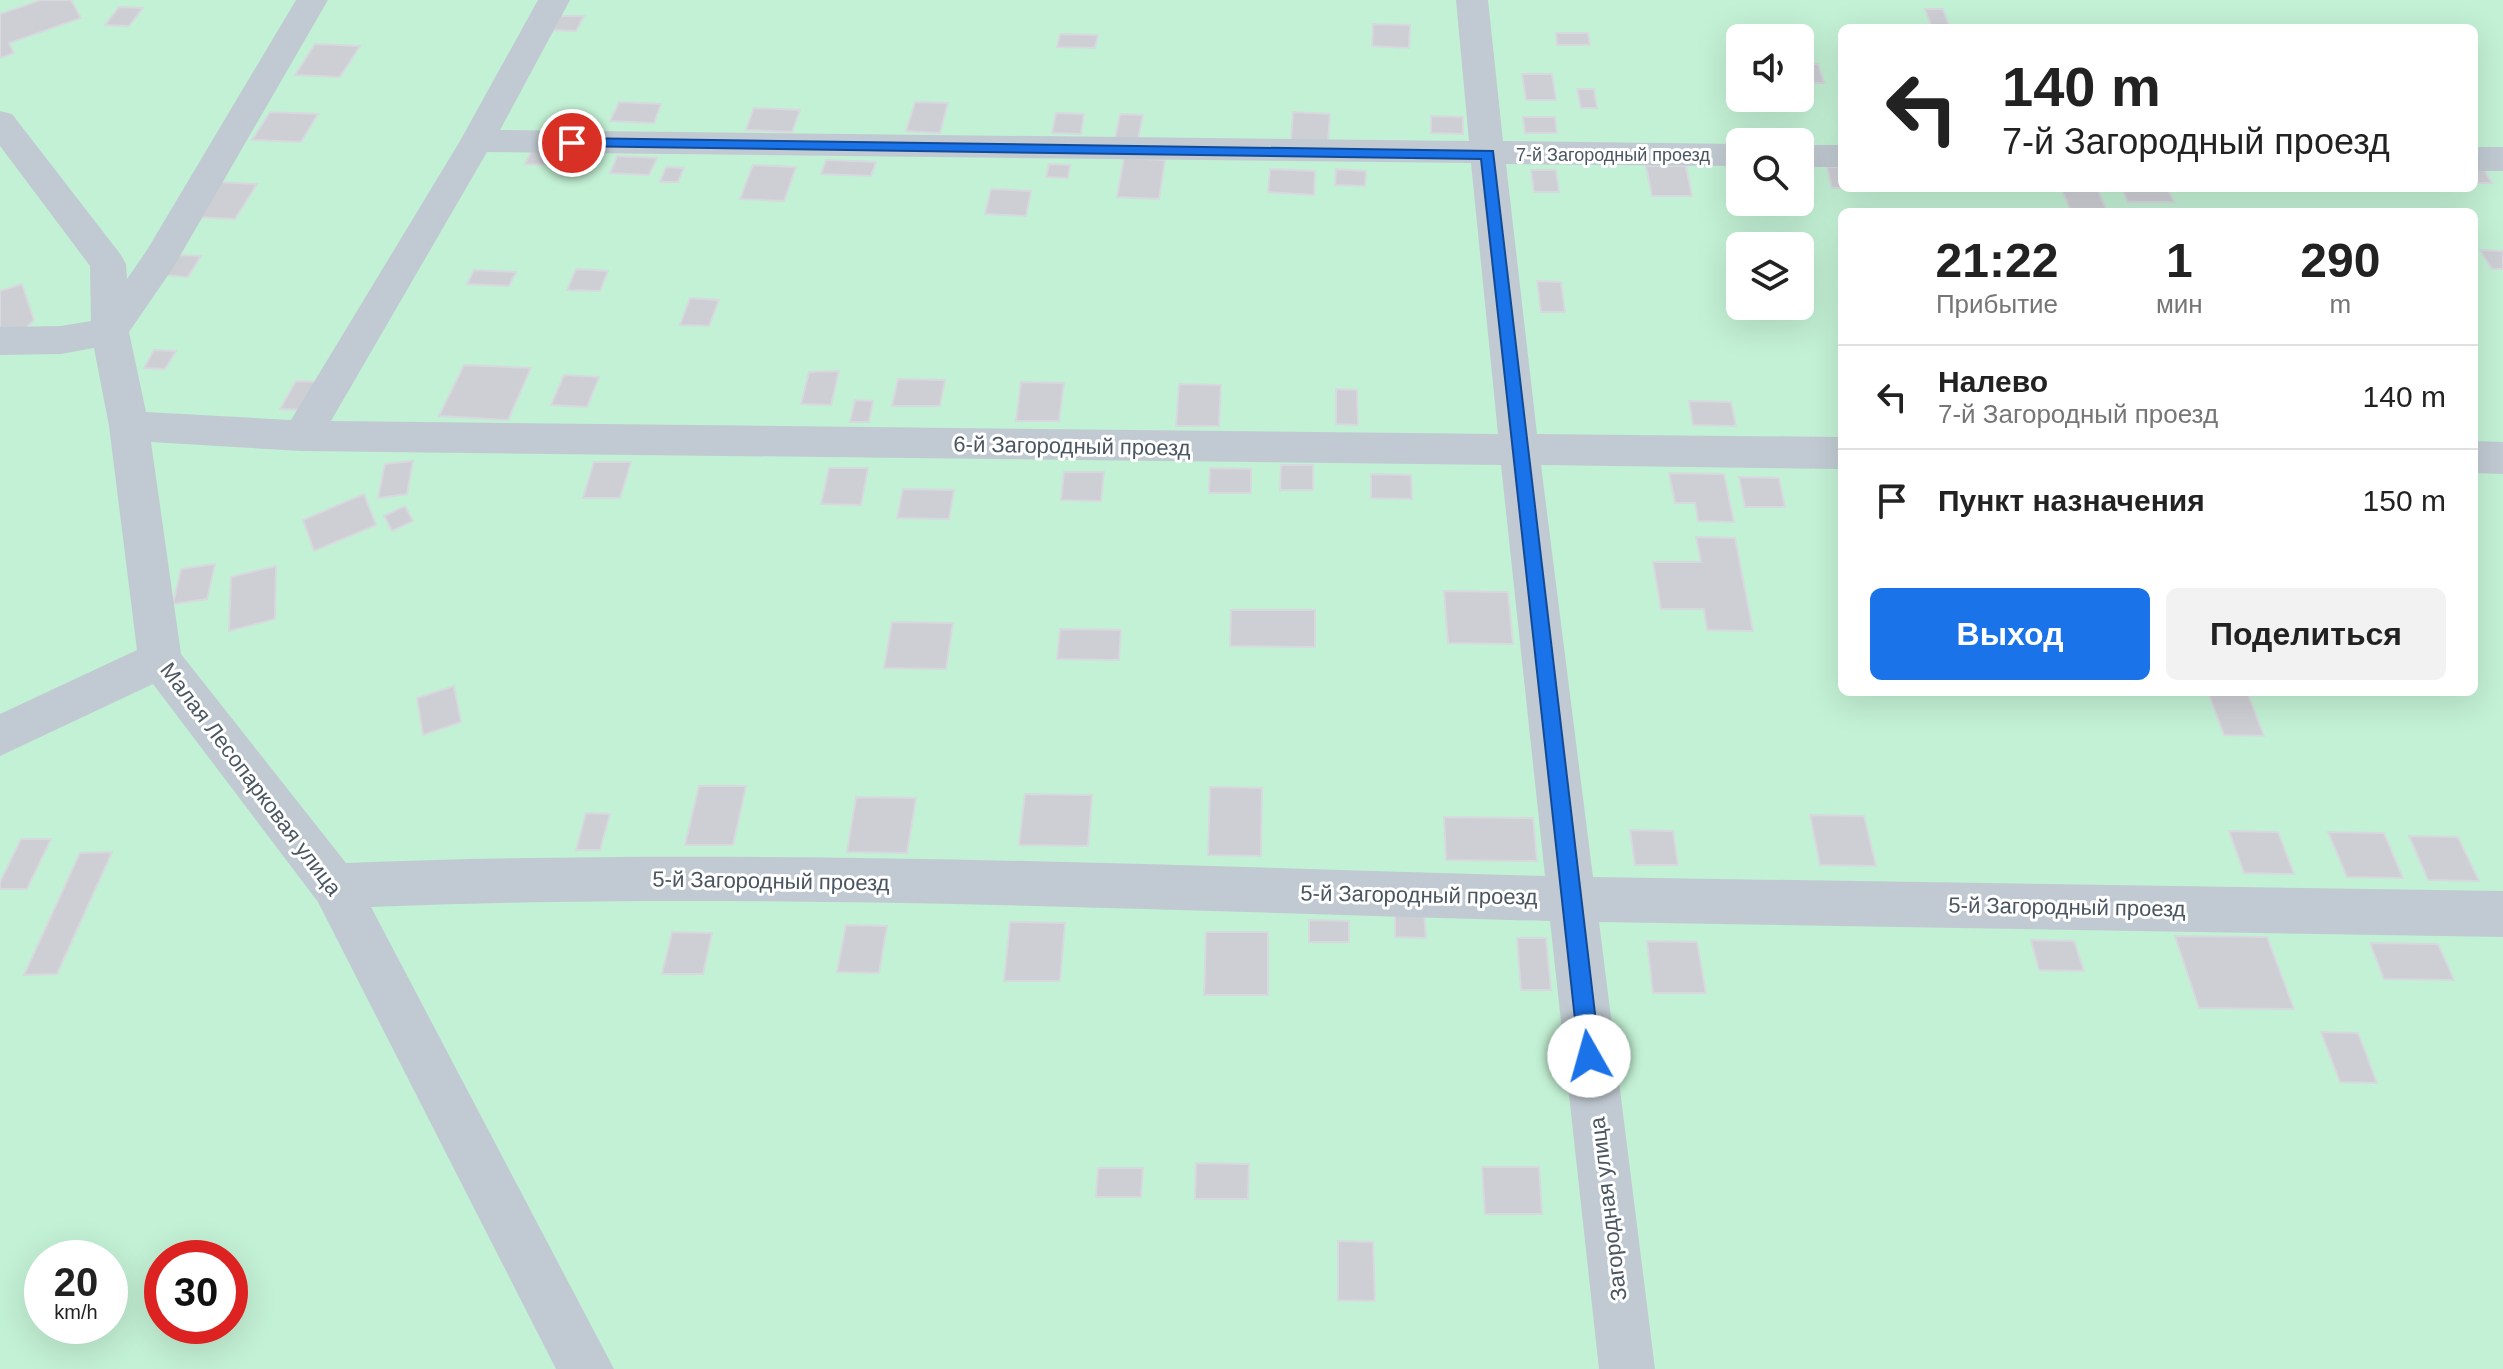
<!DOCTYPE html>
<html lang="ru">
<head>
<meta charset="utf-8">
<style>
	body { margin:0; font-family:Arial,sans-serif; background:#f2f2f2; color:#222; height:100vh; display:flex; flex-direction:column; font-size:30px; white-space:nowrap }
	* { box-sizing:border-box; margin:0 }
	p { font-size:26px; color:#767676 }
	.icon { flex:none; width:44px; height:44px; fill:none; stroke:currentColor; stroke-width:2; stroke-linecap:round; stroke-linejoin:round }
	.map { position:relative; flex:1; overflow:hidden }
	.details { position:absolute; left:1838px; top:208px; width:640px; height:488px; display:flex; flex-direction:column; background:#fff; border-radius:12px; box-shadow:0 8px 32px #0002 }
	.details>* { flex:none }
	.guide { position:absolute; left:1838px; top:24px; width:640px; height:168px; border-radius:12px; box-shadow:0 8px 32px #0002; background:#fff; color:#222; overflow:hidden }
	.tools { position:absolute; left:1726px; top:24px; display:grid; gap:16px }
	.tools a { display:grid; place-items:center; width:88px; height:88px; border-radius:12px; background:#fff; box-shadow:0 8px 32px #0002; font-size:40px }
	.speed { position:absolute; left:24px; top:1240px; display:flex; gap:16px; font-size:40px; font-weight:700; text-align:center }
	.speed>* { display:grid; place-content:center; width:104px; height:104px; border-radius:50%; background:#fff; box-shadow:0 8px 32px #0002; line-height:1 }
	.speed small { font-size:20px; font-weight:400 }
	.speed .limit { border:12px solid #d22; background:#fff; color:#111 }
	.pin { position:absolute; display:grid; place-items:center; width:68px; height:68px; color:#fff; margin:-34px; border:4px solid #fff; border-radius:50%; box-shadow:0 2px 8px #0007 }
	.me { position:absolute; width:88px; margin:-44px; rotate:353deg; stroke-linejoin:round; filter:drop-shadow(0 0 6px #0008) }
	.turn { display:flex; align-items:center; gap:28px; height:168px; padding:0 32px; font-size:36px }
	.turn .icon { width:104px; height:104px; stroke-width:2.5 }
	.turn b { display:block; font-size:56px; line-height:68px }
	.eta { display:flex; justify-content:space-evenly; align-items:center; height:136px; text-align:center }
	.eta b { font-size:48px; font-weight:800; line-height:56px }
	.action { display:flex; gap:16px; margin-top:auto; padding:16px 32px }
	.action a { flex:1; height:92px; border-radius:12px; background:#1a73e8; color:#fff; font-size:32px; font-weight:800; line-height:92px; text-align:center }
	.action a+a { background:#f2f2f2; color:#222 }
	ul { padding:0; list-style:none }
	li { display:flex; align-items:center; gap:24px; height:104px; padding:0 32px; border-top:2px solid #e0e0e0 }
	li div { flex:1 }
	li b { display:block; font-size:30px }
	li em { font-style:normal }
	.map>svg:first-child { display:block }
	.green { fill:#c3f1d5; fill-rule:evenodd }
	.building { fill:#cdcfd5; stroke:#d7d9de; stroke-width:2 }
	.lines { fill:none; stroke-linecap:round; stroke-linejoin:round }
	.minor { fill:#c1cad2; fill-rule:evenodd }
	.route { fill:#1a73e8; stroke:#114b97; stroke-width:2 }
	.labels { text-anchor:middle; dominant-baseline:central; stroke-width:6; stroke-linejoin:round; paint-order:stroke }
	.far-street-label { font-size:18px; fill:#4a5661; stroke:#fff }
	.street-label { font-size:22px; fill:#4a5661; stroke:#fff }
</style>
</head>
<body>
<div class="map">
<svg width="2503" height="1369" viewBox="0 0 2503 1369">
	<rect width="100%" height="100%" fill="#f5f3f3"/>
	<!-- green -->
	<path class="green" d="M 0,0 L 2503,0 L 2503,1369 L 0,1369 ZM 1842,28 L 2474,28 L 2474,188 L 1842,188 ZM 1740,38 L 1800,38 L 1800,98 L 1740,98 ZM 1740,142 L 1800,142 L 1800,202 L 1740,202 ZM 1842,212 L 2474,212 L 2474,692 L 1842,692 ZM 1740,246 L 1800,246 L 1800,306 L 1740,306 ZM 42,1258 L 110,1258 L 110,1326 L 42,1326 ZM 162,1258 L 230,1258 L 230,1326 L 162,1326 Z"/>
	<!-- building -->
	<path class="building" d="M 41,0 L 71,0 L 81,18 L 9,43 L 14,53 L 0,58 L 0,14 Z
		M 119,7 L 143,8 L 129,26 L 105,25 Z
		M 1925,9 L 1943,9 L 1950,28 L 1932,28 Z
		M 560,16 L 584,16 L 576,31 L 553,30 Z
		M 1373,24 L 1410,25 L 1409,48 L 1372,46 Z
		M 1556,33 L 1588,33 L 1590,45 L 1557,45 Z
		M 1060,34 L 1098,35 L 1095,48 L 1057,47 Z
		M 315,44 L 360,46 L 340,77 L 295,75 Z
		M 1800,64 L 1818,64 L 1824,83 L 1800,83 Z
		M 1522,74 L 1552,74 L 1556,100 L 1526,100 Z
		M 1577,89 L 1594,89 L 1597,108 L 1581,108 Z
		M 619,102 L 661,104 L 654,123 L 610,121 Z
		M 915,102 L 948,103 L 940,133 L 906,131 Z
		M 754,108 L 800,110 L 792,132 L 746,130 Z
		M 270,112 L 318,114 L 301,142 L 252,140 Z
		M 1293,112 L 1330,114 L 1328,142 L 1291,141 Z
		M 1056,113 L 1084,114 L 1081,134 L 1052,133 Z
		M 1120,114 L 1143,115 L 1138,139 L 1115,138 Z
		M 1431,116 L 1463,117 L 1463,134 L 1431,133 Z
		M 1523,117 L 1555,117 L 1557,133 L 1525,133 Z
		M 532,150 L 575,152 L 569,166 L 525,164 Z
		M 617,156 L 657,158 L 649,175 L 610,173 Z
		M 1124,158 L 1165,160 L 1159,199 L 1117,197 Z
		M 826,160 L 876,162 L 871,176 L 821,174 Z
		M 1049,164 L 1070,165 L 1068,178 L 1046,177 Z
		M 753,165 L 796,167 L 784,201 L 740,199 Z
		M 1646,166 L 1686,166 L 1692,196 L 1652,196 Z
		M 666,167 L 684,168 L 678,182 L 660,182 Z
		M 1827,167 L 1842,167 L 1842,188 L 1832,188 Z
		M 2474,167 L 2482,167 L 2492,183 L 2474,183 Z
		M 1270,169 L 1315,171 L 1314,195 L 1268,192 Z
		M 1336,169 L 1366,171 L 1365,186 L 1335,185 Z
		M 1531,170 L 1556,170 L 1559,192 L 1534,192 Z
		M 218,182 L 257,184 L 235,219 L 195,217 Z
		M 2061,188 L 2097,188 L 2106,209 L 2070,209 Z
		M 2122,188 L 2167,188 L 2174,202 L 2128,202 Z
		M 991,189 L 1031,191 L 1026,216 L 985,214 Z
		M 2480,250 L 2503,251 L 2503,269 L 2492,269 Z
		M 177,255 L 201,256 L 188,277 L 164,275 Z
		M 576,269 L 608,271 L 600,291 L 567,290 Z
		M 474,270 L 516,272 L 509,286 L 467,284 Z
		M 1537,281 L 1561,282 L 1565,312 L 1541,312 Z
		M 22,284 L 34,320 L 23,331 L 0,333 L 0,291 Z
		M 690,298 L 719,300 L 709,326 L 680,325 Z
		M 154,350 L 176,351 L 165,369 L 144,368 Z
		M 464,365 L 531,368 L 508,420 L 439,416 Z
		M 839,371 L 831,405 L 801,404 L 809,372 Z
		M 564,375 L 599,377 L 587,407 L 551,405 Z
		M 898,379 L 945,380 L 940,406 L 892,406 Z
		M 296,381 L 319,382 L 304,410 L 280,409 Z
		M 1021,382 L 1064,383 L 1059,421 L 1016,421 Z
		M 1179,384 L 1221,385 L 1219,426 L 1176,426 Z
		M 1336,389 L 1357,390 L 1358,425 L 1336,424 Z
		M 855,400 L 873,401 L 869,422 L 850,422 Z
		M 1689,401 L 1731,402 L 1736,426 L 1693,425 Z
		M 413,461 L 407,494 L 378,498 L 385,464 Z
		M 594,462 L 631,462 L 620,498 L 583,498 Z
		M 1281,465 L 1313,465 L 1313,490 L 1280,490 Z
		M 829,468 L 868,468 L 861,505 L 821,504 Z
		M 1210,468 L 1251,469 L 1251,493 L 1209,493 Z
		M 1064,472 L 1104,472 L 1101,501 L 1061,500 Z
		M 1669,473 L 1724,474 L 1734,522 L 1698,521 L 1695,503 L 1675,503 Z
		M 1371,474 L 1411,475 L 1412,499 L 1371,498 Z
		M 1739,477 L 1779,478 L 1785,507 L 1745,507 Z
		M 903,489 L 954,490 L 949,519 L 897,518 Z
		M 364,494 L 376,525 L 314,551 L 303,520 Z
		M 405,506 L 413,521 L 392,531 L 384,516 Z
		M 1696,537 L 1735,538 L 1753,631 L 1707,630 L 1704,609 L 1661,609 L 1653,562 L 1701,562 Z
		M 215,564 L 207,599 L 173,604 L 181,569 Z
		M 276,566 L 275,619 L 229,631 L 231,577 Z
		M 1444,591 L 1508,592 L 1513,644 L 1448,643 Z
		M 1231,610 L 1315,610 L 1315,647 L 1230,646 Z
		M 892,622 L 953,623 L 946,669 L 884,668 Z
		M 1060,629 L 1121,630 L 1119,660 L 1057,659 Z
		M 454,686 L 461,722 L 423,735 L 417,698 Z
		M 2208,692 L 2247,692 L 2264,736 L 2224,735 Z
		M 699,786 L 746,786 L 733,845 L 685,845 Z
		M 1210,787 L 1262,788 L 1261,856 L 1208,855 Z
		M 1025,794 L 1092,795 L 1088,846 L 1019,845 Z
		M 856,797 L 916,798 L 907,853 L 847,852 Z
		M 586,813 L 610,814 L 600,850 L 576,850 Z
		M 1810,815 L 1864,816 L 1876,866 L 1820,865 Z
		M 1444,817 L 1533,818 L 1537,861 L 1446,860 Z
		M 1630,830 L 1673,831 L 1678,865 L 1635,865 Z
		M 2229,831 L 2278,832 L 2294,874 L 2244,873 Z
		M 2328,832 L 2384,833 L 2403,878 L 2347,877 Z
		M 2409,836 L 2458,837 L 2479,881 L 2428,880 Z
		M 21,839 L 51,839 L 27,889 L 0,889 L 0,882 Z
		M 112,852 L 57,974 L 24,975 L 80,853 Z
		M 1395,912 L 1424,912 L 1426,938 L 1395,937 Z
		M 1309,920 L 1349,921 L 1349,942 L 1309,942 Z
		M 1010,922 L 1065,923 L 1060,981 L 1004,981 Z
		M 846,925 L 887,926 L 879,973 L 837,972 Z
		M 672,932 L 712,933 L 703,974 L 662,974 Z
		M 1206,932 L 1268,932 L 1268,995 L 1204,995 Z
		M 2175,936 L 2267,937 L 2294,1009 L 2199,1008 Z
		M 1517,938 L 1546,938 L 1551,990 L 1521,990 Z
		M 2031,940 L 2074,941 L 2084,971 L 2039,970 Z
		M 1647,941 L 1697,942 L 1706,993 L 1653,993 Z
		M 2370,943 L 2438,944 L 2454,980 L 2384,979 Z
		M 2321,1032 L 2358,1033 L 2377,1083 L 2340,1082 Z
		M 1196,1163 L 1249,1164 L 1248,1199 L 1195,1199 Z
		M 1482,1167 L 1539,1167 L 1542,1214 L 1485,1214 Z
		M 1098,1168 L 1143,1168 L 1141,1197 L 1096,1197 Z
		M 1338,1241 L 1373,1242 L 1375,1301 L 1338,1300 Z"/>
	<g class="lines">
		<!-- minor -->
		<path class="minor" d="M 296,0 L 328,0 L 173,268 L 129,332 L 146,412 L 291,420 L 460,141 L 538,0 L 570,0 L 500,130 L 1469,141 L 1456,0 L 1488,0 L 1503,141 L 1740,144 L 1740,166 L 1506,164 L 1537,434 L 1842,437 L 1842,469 L 1541,465 L 1593,877 L 2503,891 L 2503,937 L 1599,922 L 1655,1369 L 1599,1369 L 1550,921 C 1158,911 764,891 371,907 L 614,1369 L 556,1369 L 318,902 L 153,684 L 0,756 L 0,714 L 137,650 L 109,426 L 94,348 L 61,354 L 0,355 L 0,327 L 61,326 L 91,321 L 90,266 L 0,146 L 0,111 L 12,114 L 121,255 L 126,264 L 127,279 L 147,250 ZM 487,152 L 1471,163 L 1498,434 L 331,421 ZM 151,442 L 302,451 L 1501,465 L 1545,876 C 1146,865 746,847 346,863 L 181,654 Z
			M 1800,145 L 1842,145 L 1842,167 L 1800,167 Z
			M 2474,147 L 2503,147 L 2503,171 L 2474,171 Z
			M 2474,441 L 2503,442 L 2503,474 L 2474,473 Z"/>
	</g>
	<!-- route -->
	<path class="route" d="M 572,138 L 1493,151 L 1600,1056 L 1597,1063 L 1589,1066 L 1582,1063 L 1579,1056 L 1481,159 L 567,146 L 565,143 Z"/>
	<g class="labels">
		<!-- far-street labels -->
		<g class="far-street-label">
			<text x="1613" y="155">7-й Загородный проезд</text>
		</g>
		<!-- street labels -->
		<g class="street-label">
			<text transform="translate(1072 446) rotate(1)">6-й Загородный проезд</text>
			<text transform="translate(251 779) rotate(53)">Малая Лесопарковая улица</text>
			<text transform="translate(771 881) rotate(1)">5-й Загородный проезд</text>
			<text transform="translate(1419 895) rotate(1)">5-й Загородный проезд</text>
			<text transform="translate(2067 907) rotate(1)">5-й Загородный проезд</text>
			<text transform="translate(1608 1209) rotate(-97)">Загородная улица</text>
		</g>
	</g>
</svg>
<div class="tools">
<a><svg class="icon" aria-label="sound" viewBox="0 0 24 24"><path d="M4 9h4l5-4v14l-5-4H4zM17 9q2 3 0 6"/></svg></a>
<a><svg class="icon" aria-label="search" viewBox="0 0 24 24"><circle cx="10" cy="10" r="6"/><path d="M15 15l6 6"/></svg></a>
<a><svg class="icon" aria-label="layers" viewBox="0 0 24 24"><path d="M12 4l9 5-9 5-9-5zM3 14l9 5 9-5"/></svg></a>
</div>
<div class="speed"><div>20<small>km/h</small></div><div class="limit">30</div></div>
<div class="pin" style="left:572px;top:143px;background:#d93025"><svg class="icon" aria-label="arrive" viewBox="0 0 24 24"><path d="M6 21V4h12l-3 4 3 4H6"/></svg></div>
<svg class="me" style="left:1589px;top:1056px" viewBox="-20 -20 40 40"><circle r="19" fill="#fff"/><path d="M0-13L10 11 0 6-10 11z" fill="#1a73e8"/></svg>
<div class="guide">
<div class="turn"><svg class="icon" aria-label="left" viewBox="0 0 24 24"><path d="M17 20v-9H6M10 6l-5 5 5 5"/></svg><div><b>140 m</b>7-й Загородный проезд</div></div>
</div>
<section class="details">
<div class="eta">
<div><b>21:22</b><p>Прибытие</p></div>
<div><b>1</b><p>мин</p></div>
<div><b>290</b><p>m</p></div>
</div>
<ul>
<li><svg class="icon" aria-label="left" viewBox="0 0 24 24"><path d="M17 20v-9H6M10 6l-5 5 5 5"/></svg><div><b>Налево</b><p>7-й Загородный проезд</p></div><em>140 m</em></li>
<li><svg class="icon" aria-label="arrive" viewBox="0 0 24 24"><path d="M6 21V4h12l-3 4 3 4H6"/></svg><div><b>Пункт назначения</b></div><em>150 m</em></li>
</ul>
<div class="action"><a>Выход</a><a>Поделиться</a></div>
</section>
</div>
</body>
</html>
